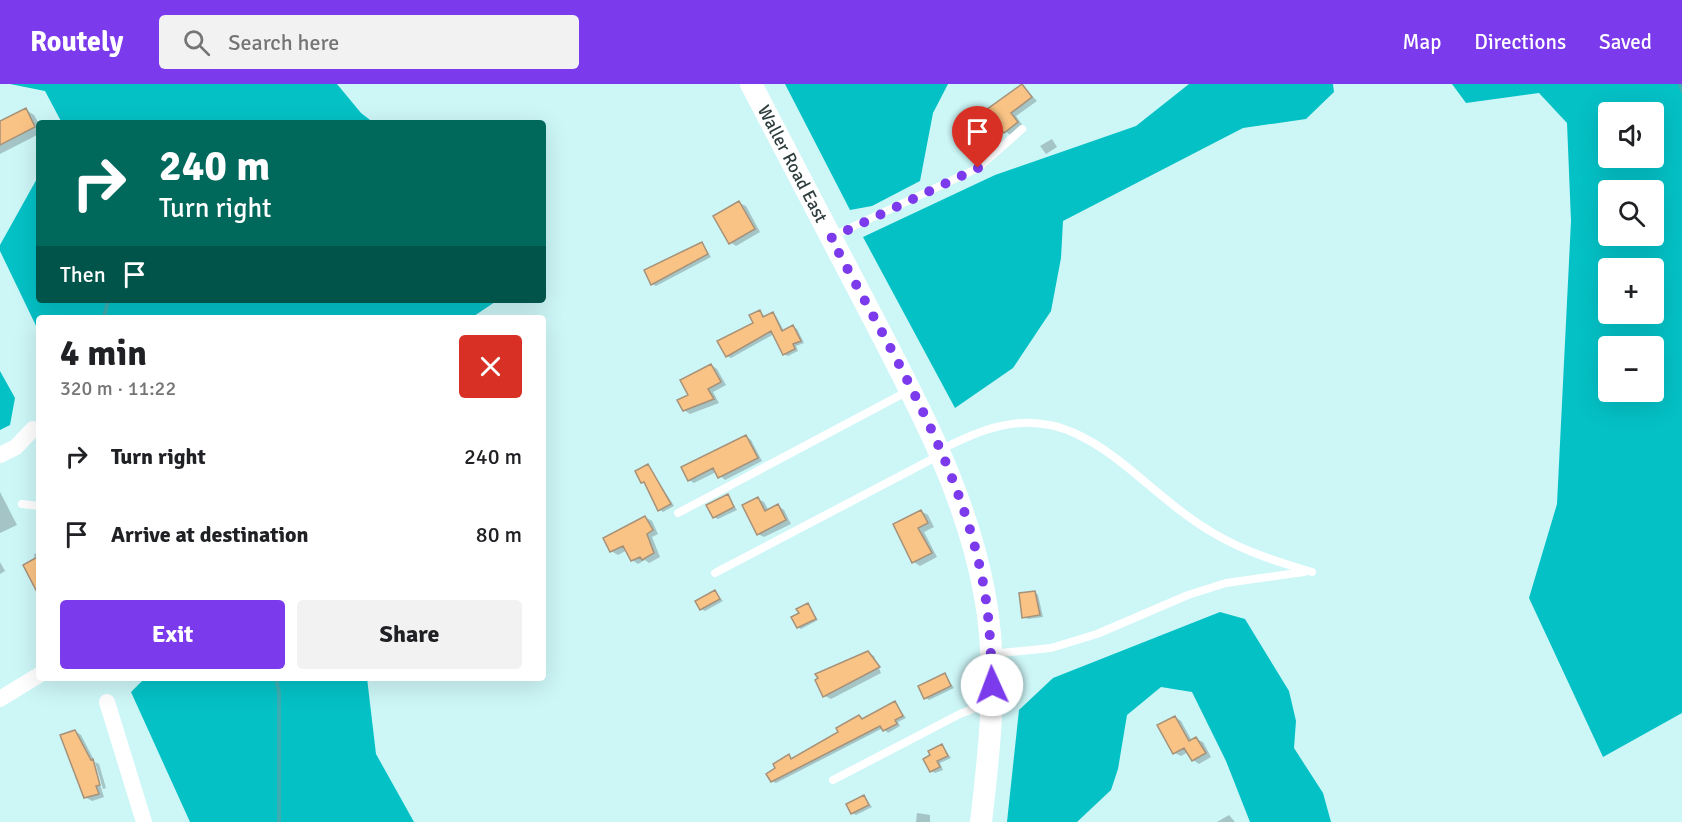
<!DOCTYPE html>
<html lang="en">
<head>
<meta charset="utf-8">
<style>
	body { margin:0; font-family:Signika,sans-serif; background:#f2f2f2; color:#202124; height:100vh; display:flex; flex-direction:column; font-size:22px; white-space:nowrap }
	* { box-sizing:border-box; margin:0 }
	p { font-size:20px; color:#757577 }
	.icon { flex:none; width:33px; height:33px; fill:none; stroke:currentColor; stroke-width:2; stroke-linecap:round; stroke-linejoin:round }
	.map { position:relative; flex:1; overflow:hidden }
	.side { position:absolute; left:36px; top:231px; width:510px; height:366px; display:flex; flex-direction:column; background:#fff; border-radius:6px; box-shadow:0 6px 24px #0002 }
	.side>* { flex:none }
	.hud { position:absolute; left:36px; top:36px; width:510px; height:183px; border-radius:6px; box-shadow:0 6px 24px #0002; background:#00695c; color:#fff; overflow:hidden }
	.buttons { position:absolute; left:1598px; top:18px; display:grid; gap:12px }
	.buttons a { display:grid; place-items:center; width:66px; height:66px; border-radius:6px; background:#fff; box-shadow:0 6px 24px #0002; font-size:30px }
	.pin { position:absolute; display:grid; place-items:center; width:51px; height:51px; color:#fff; margin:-62px -26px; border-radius:50% 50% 50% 0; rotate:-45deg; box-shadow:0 0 6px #0007 }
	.pin .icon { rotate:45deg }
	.me { position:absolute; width:66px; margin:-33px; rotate:358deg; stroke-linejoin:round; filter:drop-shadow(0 0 4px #0008) }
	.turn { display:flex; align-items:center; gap:21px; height:126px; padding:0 24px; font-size:27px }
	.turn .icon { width:78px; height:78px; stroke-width:2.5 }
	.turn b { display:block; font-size:42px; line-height:51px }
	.then { display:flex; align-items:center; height:57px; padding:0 24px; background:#0003; gap:12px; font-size:22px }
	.round { display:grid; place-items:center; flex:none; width:63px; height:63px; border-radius:6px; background:#f2f2f2 }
	.summary { display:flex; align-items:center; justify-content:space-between; height:102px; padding:0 24px }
	h1 { font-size:36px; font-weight:700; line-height:45px }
	.cta { display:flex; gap:12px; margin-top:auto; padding:12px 24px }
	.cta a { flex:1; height:69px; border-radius:6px; background:#7c3aed; color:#fff; font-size:24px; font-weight:700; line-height:69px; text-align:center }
	.cta a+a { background:#f2f2f2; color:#202124 }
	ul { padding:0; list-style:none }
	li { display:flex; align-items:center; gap:18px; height:78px; padding:0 24px }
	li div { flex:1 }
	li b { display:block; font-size:22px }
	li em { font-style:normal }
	header { display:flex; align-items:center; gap:36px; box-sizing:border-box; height:84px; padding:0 30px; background:#7c3aed; color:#fff }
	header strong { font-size:28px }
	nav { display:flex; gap:33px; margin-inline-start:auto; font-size:21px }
	.search { width:420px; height:54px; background:#f2f2f2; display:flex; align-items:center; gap:15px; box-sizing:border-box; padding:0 21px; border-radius:6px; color:#757577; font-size:22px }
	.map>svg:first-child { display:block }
	.forest { fill:#04c1c6; fill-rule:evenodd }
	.shadow { fill:#0003 }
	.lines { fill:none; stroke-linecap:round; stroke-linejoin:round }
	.stream { stroke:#3cadb1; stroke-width:4 }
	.building { fill:#f9c385; stroke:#a69179; stroke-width:1.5 }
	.lane { stroke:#fff; stroke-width:8 }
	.street { stroke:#fff; stroke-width:16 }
	.secondary { stroke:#fff; stroke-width:22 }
	.route { stroke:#7c3aed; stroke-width:10; stroke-dasharray:0 18 }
	.labels { text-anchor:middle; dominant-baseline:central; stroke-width:4.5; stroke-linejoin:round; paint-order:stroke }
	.street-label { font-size:18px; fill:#2d3d3e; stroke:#fff }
</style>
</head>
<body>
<header>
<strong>Routely</strong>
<div class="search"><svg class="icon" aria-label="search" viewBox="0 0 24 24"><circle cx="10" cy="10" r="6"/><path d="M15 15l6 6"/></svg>Search here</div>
<nav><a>Map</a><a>Directions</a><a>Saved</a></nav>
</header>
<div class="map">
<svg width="1682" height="738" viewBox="0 0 1682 738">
	<rect width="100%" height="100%" fill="#cdf6f7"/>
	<!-- forest -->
	<path class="forest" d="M 10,0 L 337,0 L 361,29 L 374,39 L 62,39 L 45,7 Z
		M 785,0 L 948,0 L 933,29 L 920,97 L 872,122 L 850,126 Z
		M 1189,0 L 1333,0 L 1334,8 L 1306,35 L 1243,44 L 1063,137 L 1061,174 L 1051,227 L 1013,284 L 955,324 L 863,153 L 995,91 L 1136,42 Z
		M 1452,0 L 1682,0 L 1682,629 L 1603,673 L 1529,514 L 1557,420 L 1571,137 L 1567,39 L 1539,9 L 1466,19 ZM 1608,28 L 1653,28 L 1653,74 L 1608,74 ZM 1608,106 L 1653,106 L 1653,152 L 1608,152 ZM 1608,184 L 1653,184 L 1653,230 L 1608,230 ZM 1608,262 L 1653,262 L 1653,308 L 1608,308 Z
		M 39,91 L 39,216 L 498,216 L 471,234 L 39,234 L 39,248 L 0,167 L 0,161 Z
		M 0,287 L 15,314 L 10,341 L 0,346 Z
		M 1220,528 L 1245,535 L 1289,607 L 1296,637 L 1294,664 L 1323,709 L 1331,738 L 1250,738 L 1226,677 L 1192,608 L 1161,603 L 1127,631 L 1118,685 L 1111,706 L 1077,738 L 1007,738 L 1019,626 L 1053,594 Z
		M 145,594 L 367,594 L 376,670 L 414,738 L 190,738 L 131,608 Z"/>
	<!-- shadow -->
	<path class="shadow" d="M 1022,1 L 1037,17 L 1016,32 L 1023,42 L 1011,52 L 1002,44 L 997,48 L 991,44 Z
		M 26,26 L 34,31 L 39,40 L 39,50 L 0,70 L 0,37 Z
		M 1052,55 L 1057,63 L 1046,70 L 1040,62 Z
		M 739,119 L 746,122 L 760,148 L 736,162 L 730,158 Z
		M 702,159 L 711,173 L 656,202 L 652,200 Z
		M 760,227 L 765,233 L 773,230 L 776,232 L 784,247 L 793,243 L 797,245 L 804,259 L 796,262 L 798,267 L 788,272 L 784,270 L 774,250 L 731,274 L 727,272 L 755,239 Z
		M 711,281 L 717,285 L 726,301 L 713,308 L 719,319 L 690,330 L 684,326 Z
		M 746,352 L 751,356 L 762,377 L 725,396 L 716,388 L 694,399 L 689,396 Z
		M 648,381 L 674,422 L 663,428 L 660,426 L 647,401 L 643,398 Z
		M 0,408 L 17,441 L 0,449 Z
		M 728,412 L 737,426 L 718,435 L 714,433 Z
		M 758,415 L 764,418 L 769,427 L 778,422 L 784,426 L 791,440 L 764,453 L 758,450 Z
		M 921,427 L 928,431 L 934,443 L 924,448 L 937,473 L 920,482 L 914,478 L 895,441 Z
		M 645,433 L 652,437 L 658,450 L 652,453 L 660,473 L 649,479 L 645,476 L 638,480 L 632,476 L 627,466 L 618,471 L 611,467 Z
		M 39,468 L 39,509 L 34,470 Z
		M 0,478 L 5,487 L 0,490 Z
		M 715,508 L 723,517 L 705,527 L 701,525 Z
		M 1035,508 L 1038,511 L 1043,533 L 1028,535 L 1024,533 Z
		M 808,521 L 818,536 L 801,545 L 798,543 Z
		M 867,568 L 874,572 L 881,589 L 831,615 L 825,612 Z
		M 945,591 L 954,604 L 929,616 L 926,614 Z
		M 895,619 L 906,634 L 898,638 L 900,642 L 888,649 L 883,644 L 776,699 L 772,697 L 789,672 L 792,674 L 840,649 L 859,632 L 863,635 Z
		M 1175,633 L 1181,637 L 1192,657 L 1196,655 L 1203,658 L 1211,673 L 1199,680 L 1193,676 L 1188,668 L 1181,672 L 1175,669 Z
		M 75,647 L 81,651 L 94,676 L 92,676 L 104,713 L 92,717 L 85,713 Z
		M 942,661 L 951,674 L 940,679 L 943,686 L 935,689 L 931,687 Z
		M 95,678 L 99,680 L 106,704 L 103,705 Z
		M 864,713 L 872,723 L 856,731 L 852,729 Z
		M 917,729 L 930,731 L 930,738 L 916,738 Z
		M 1229,731 L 1235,738 L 1217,738 Z"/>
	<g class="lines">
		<!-- stream -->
		<path class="stream" d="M 1680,0 L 1682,7
			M 104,234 L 108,216
			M 276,594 L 279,609 L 279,738"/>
	</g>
	<!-- building -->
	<path class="building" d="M 1022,0 L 1032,13 L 1011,29 L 1018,38 L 1004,49 L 997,40 L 990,45 L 979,31 Z
		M 26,24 L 35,43 L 0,61 L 0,37 Z
		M 739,117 L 755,145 L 729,160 L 713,132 Z
		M 702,158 L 708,170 L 651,201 L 644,186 Z
		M 760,226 L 763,233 L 773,228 L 782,247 L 793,241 L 801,257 L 793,260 L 795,265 L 783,271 L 771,247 L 726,273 L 717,257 L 753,239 L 749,231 Z
		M 711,280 L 721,298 L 708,305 L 714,315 L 683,327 L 677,316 L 688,311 L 680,296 Z
		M 746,351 L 758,374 L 718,394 L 713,384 L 688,397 L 681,383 Z
		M 648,380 L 671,420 L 658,427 L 644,398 L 641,399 L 635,387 Z
		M 728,410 L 734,423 L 713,434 L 706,421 Z
		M 758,413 L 765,427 L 778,420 L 786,436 L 757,451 L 742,421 Z
		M 921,426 L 928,439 L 918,444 L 932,469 L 912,479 L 893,440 Z
		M 645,432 L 653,446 L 647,450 L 654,469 L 642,476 L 640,473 L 631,477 L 623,462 L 610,468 L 603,454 Z
		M 39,472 L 39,512 L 23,481 Z
		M 715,506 L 720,515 L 700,526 L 695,517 Z
		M 1035,507 L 1040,531 L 1022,534 L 1019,509 Z
		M 808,519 L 816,535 L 797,544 L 791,533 L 799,529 L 796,525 Z
		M 868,567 L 880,583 L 823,613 L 815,596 L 818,594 L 815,590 Z
		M 945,589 L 951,602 L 924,615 L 918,602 Z
		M 895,617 L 903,632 L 895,636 L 897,640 L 883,647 L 880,642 L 771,698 L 766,690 L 775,684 L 773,680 L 789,670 L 791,675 L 838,648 L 836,644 L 859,631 L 862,635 Z
		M 1175,632 L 1189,657 L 1196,653 L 1206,669 L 1192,677 L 1184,664 L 1173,670 L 1157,641 Z
		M 75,646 L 91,676 L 93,675 L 100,701 L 96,702 L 99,710 L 84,714 L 60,651 Z
		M 942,660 L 948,672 L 937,677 L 940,683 L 930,688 L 923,675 L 930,671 L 928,667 Z
		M 864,711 L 869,721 L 851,730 L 846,720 Z"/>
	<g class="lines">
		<!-- lane -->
		<path class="lane" d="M 831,153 L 978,84 L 1022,45
			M 939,366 C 955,359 970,351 986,346 C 1079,314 1130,395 1199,440 C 1234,464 1271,476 1312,488
			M 22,420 L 39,422
			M 678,429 L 910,306
			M 715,489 L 938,372
			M 991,570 L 1051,564 L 1097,550 L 1188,511 L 1226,499 L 1304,488
			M 833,696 L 960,630 L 988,619"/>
		<!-- street -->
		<path class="street" d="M 0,371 L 16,363 L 33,345
			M 0,615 L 39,591
			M 107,618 L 144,738"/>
		<!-- secondary -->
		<path class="secondary" id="s1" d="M 751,0 C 791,77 831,153 871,230 C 917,319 965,407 984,507 C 999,583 990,662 981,738"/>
	</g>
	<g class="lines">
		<!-- route -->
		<path class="route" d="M 978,84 L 831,154 C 889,264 965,385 985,510 C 990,540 991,570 992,601"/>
	</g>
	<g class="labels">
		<!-- street labels -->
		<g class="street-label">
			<text stroke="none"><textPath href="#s1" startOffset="90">Waller Road East</textPath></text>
		</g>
	</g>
</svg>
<div class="buttons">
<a><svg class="icon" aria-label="sound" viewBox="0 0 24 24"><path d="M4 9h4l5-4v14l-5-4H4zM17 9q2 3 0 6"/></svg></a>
<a><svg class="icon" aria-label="search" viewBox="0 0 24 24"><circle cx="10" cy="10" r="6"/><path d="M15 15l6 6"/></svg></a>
<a>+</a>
<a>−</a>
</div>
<div class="pin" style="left:978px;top:84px;background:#d93025"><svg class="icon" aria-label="arrive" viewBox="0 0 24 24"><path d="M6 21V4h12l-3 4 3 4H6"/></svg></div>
<svg class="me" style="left:992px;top:601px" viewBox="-20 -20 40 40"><circle r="19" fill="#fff"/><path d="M0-13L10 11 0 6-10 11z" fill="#7c3aed"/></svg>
<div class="hud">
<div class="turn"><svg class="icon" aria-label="right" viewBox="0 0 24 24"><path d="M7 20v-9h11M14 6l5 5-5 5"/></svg><div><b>240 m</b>Turn right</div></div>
<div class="then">Then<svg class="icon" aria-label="arrive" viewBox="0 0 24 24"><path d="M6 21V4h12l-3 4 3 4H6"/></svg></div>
</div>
<section class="side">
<div class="summary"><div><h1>4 min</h1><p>320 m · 11:22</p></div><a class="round" style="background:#d93025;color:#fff"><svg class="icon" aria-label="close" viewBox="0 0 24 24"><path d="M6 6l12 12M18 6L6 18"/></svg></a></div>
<ul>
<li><svg class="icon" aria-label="right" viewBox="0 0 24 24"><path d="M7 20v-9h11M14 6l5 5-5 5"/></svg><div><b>Turn right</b></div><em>240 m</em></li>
<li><svg class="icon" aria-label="arrive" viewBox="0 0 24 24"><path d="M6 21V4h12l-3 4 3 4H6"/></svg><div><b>Arrive at destination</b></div><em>80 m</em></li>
</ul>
<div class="cta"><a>Exit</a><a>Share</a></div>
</section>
</div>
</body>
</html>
